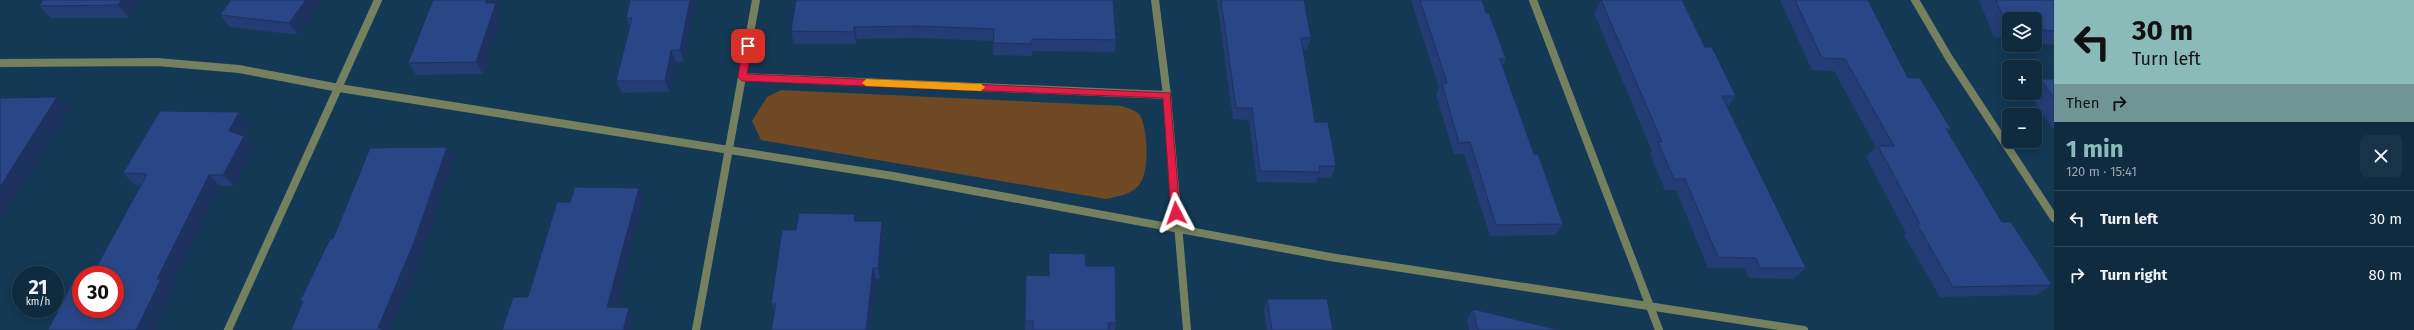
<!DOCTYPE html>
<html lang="en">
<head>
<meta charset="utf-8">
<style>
	body { margin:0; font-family:"Fira Sans",sans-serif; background:#173347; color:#f1f3f6; height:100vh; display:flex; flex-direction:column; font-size:15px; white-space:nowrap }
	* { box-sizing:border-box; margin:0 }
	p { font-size:13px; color:#9ba7b1 }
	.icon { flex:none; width:22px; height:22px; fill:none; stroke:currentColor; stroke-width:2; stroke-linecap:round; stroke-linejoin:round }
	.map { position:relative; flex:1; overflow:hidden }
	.details { display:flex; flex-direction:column; background:#0e2b40; width:360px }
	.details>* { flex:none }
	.top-card { background:#8bbbb9; color:#111; overflow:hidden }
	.tools { position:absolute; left:2002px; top:12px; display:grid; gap:8px }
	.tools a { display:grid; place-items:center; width:40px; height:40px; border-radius:6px; background:#0e2b40; box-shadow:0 2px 10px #0003,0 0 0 1px #2e4759; font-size:20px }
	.speed { position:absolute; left:12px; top:266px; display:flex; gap:8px; font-size:20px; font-weight:700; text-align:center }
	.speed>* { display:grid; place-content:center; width:52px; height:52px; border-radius:50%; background:#0e2b40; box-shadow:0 2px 10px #0003,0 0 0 1px #2e4759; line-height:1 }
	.speed small { font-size:10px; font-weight:400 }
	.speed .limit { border:6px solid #d22; background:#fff; color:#111 }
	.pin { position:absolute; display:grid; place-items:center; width:34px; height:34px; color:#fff; margin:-17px; border-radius:8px; box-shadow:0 2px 6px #0006 }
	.me { position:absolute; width:44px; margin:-22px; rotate:356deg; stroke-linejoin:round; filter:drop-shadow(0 0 3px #0008) }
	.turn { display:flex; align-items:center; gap:14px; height:84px; padding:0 12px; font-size:18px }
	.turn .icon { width:52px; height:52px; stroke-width:2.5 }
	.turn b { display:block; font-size:28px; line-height:34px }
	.then { display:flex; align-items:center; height:38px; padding:0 12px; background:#0003; gap:8px; font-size:15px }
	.round { display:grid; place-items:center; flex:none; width:42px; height:42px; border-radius:6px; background:#173347 }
	.headline { display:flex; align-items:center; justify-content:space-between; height:68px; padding:0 12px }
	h1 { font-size:24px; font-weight:700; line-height:30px; color:#8bbbb9 }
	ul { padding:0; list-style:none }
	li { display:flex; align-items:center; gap:12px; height:56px; padding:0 12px; border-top:1px solid #2e4759 }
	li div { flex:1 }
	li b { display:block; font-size:15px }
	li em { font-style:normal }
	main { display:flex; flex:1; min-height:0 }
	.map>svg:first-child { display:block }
	.green { fill:#6f4923 }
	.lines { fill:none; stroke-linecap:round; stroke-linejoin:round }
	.minor { stroke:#75805f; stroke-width:8 }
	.wall { fill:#233d74 }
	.shaded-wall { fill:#1d325e }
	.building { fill:#294787; stroke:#1d325e }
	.route { fill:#e11d48; stroke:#92132f }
	.slow { fill:#f59e0b }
</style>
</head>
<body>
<main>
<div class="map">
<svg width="2054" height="330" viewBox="0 0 2054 330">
	<rect width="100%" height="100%" fill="#133955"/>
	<!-- green -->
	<path class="green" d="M 781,90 L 1122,106 C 1127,108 1135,110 1139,114 C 1148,125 1150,173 1139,185 C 1131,195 1118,196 1106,199 L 761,140 L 752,121 L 767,97 Z"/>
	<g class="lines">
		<!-- minor -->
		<path class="minor" d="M 1155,0 L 1167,95 L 1187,330
			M 1533,0 L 1659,330
			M 1915,0 L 1949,58 L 2054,218
			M 0,63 L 157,62 L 239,69 L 339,88 L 893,176 L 1330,257 L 1804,330
			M 742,77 L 1167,95
			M 228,330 L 378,0
			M 696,330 L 756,0"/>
	</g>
	<!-- wall -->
	<path class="wall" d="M 43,0 L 140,0 L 129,18 L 51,18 L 39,6 Z
		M 323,0 L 298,35 L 230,27 L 220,15 Z
		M 433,0 L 499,0 L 497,4 L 503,15 L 483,74 L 416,75 L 408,63 Z
		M 696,0 L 684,62 L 676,62 L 670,92 L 622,93 L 616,81 L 629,27 L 626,18 Z
		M 796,0 L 1116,40 L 1115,52 L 1032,51 L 1032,56 L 993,55 L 993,41 L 917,38 L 857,39 L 856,44 L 794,44 L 791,31 Z
		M 1217,0 L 1304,0 L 1311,38 L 1307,50 L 1303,50 L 1315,122 L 1336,166 L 1331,178 L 1318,177 L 1316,183 L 1257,182 L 1249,120 L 1233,119 Z
		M 1411,0 L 1482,0 L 1486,13 L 1506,59 L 1503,66 L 1534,154 L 1563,224 L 1555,235 L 1490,236 L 1464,154 L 1454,154 L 1436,95 L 1439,88 Z
		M 1601,0 L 1705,47 L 1736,96 L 1727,107 L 1806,268 L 1794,279 L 1749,278 L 1745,268 L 1708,268 L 1676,190 L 1665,190 L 1650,154 L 1652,151 L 1594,13 Z
		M 1780,0 L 1868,0 L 1908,78 L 1951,129 L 1948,131 L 2002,222 L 2052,285 L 2036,295 L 1940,297 L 1904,235 L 1906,233 L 1866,157 L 1876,147 L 1834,71 L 1812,70 Z
		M 1979,0 L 2054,0 L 2054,45 L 2035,43 L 2035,19 L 2009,19 L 2009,39 L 1994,37 Z
		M 2041,79 L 2054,79 L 2054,131 L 2029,93 L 2035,93 L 2035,84 Z
		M 239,112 L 249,124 L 243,135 L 255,147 L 234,186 L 220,186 L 171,287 L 174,289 L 155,330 L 48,330 L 81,309 L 141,185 L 135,185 L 123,173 Z
		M 855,214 L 857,221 L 882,221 L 884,232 L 880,279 L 876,279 L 870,330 L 771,330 L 775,312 L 771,304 L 796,230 Z
		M 1086,266 L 1116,323 L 1115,330 L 1025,330 L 1025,321 L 1049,276 Z
		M 1267,299 L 1333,330 L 1267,330 L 1264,309 Z
		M 1473,309 L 1559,330 L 1469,330 L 1467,320 Z"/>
	<!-- shaded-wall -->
	<path class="shaded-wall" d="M 122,0 L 140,0 L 129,18 L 118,5 Z
		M 306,0 L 323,0 L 298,35 L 289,23 Z
		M 487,0 L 499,0 L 497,4 L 503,15 L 483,74 L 476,62 L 486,3 Z
		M 690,0 L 696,0 L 684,62 L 680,50 Z
		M 854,27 L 857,39 L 856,44 L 854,32 Z
		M 671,50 L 676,62 L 670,92 L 665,81 Z
		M 57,97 L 70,109 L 0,222 L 0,187 Z
		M 239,112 L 249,124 L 240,142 L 229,131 Z
		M 244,136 L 255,147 L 234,186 L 223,175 Z
		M 447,147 L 455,158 L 423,253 L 391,330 L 380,330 L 378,328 Z
		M 209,175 L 220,186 L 171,287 L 174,289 L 155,330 L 136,330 L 157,279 Z
		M 639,188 L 644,199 L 614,318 L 607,307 Z
		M 855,214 L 858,225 L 854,221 Z
		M 882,221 L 884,232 L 880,279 L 878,268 Z
		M 873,268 L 876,279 L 870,330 L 866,330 Z
		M 629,308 L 635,318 L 632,330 L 623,330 Z"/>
	<!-- building -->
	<path class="building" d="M 43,0 L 122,0 L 118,5 L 39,6 Z
		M 231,0 L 306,0 L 289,23 L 220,15 Z
		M 433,0 L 487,0 L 486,3 L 496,3 L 476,62 L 408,63 Z
		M 630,0 L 690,0 L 680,50 L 671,50 L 665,81 L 616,81 L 632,18 L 626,18 Z
		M 796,0 L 1113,0 L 1116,40 L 1032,39 L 1032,44 L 993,43 L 994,29 L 916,26 L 854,27 L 854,32 L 791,31 Z
		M 1221,0 L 1304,0 L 1311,38 L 1301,38 L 1315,122 L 1328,122 L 1336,166 L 1319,166 L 1320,172 L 1260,171 L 1252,108 L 1236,108 Z
		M 1420,0 L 1482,0 L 1486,13 L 1489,13 L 1506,59 L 1500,59 L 1534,154 L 1538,154 L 1563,224 L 1496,225 L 1470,142 L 1459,143 L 1442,83 L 1447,83 Z
		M 1601,0 L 1682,0 L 1705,47 L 1712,47 L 1736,96 L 1722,96 L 1806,268 L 1760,268 L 1756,258 L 1718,257 L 1685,179 L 1674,179 L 1658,142 L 1662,142 Z
		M 1795,0 L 1868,0 L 1908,78 L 1920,78 L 1951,129 L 1946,129 L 2002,222 L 2011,222 L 2052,285 L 1953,287 L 1917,224 L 1920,224 L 1878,146 L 1894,146 L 1845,59 L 1822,58 Z
		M 1996,0 L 2054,0 L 2054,31 L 2035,29 L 2035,19 L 2009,19 L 2009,25 L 2006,25 Z
		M 2041,79 L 2054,79 L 2054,99 Z
		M 57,97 L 0,187 L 0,98 Z
		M 160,111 L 239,112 L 229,131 L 244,136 L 223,175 L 209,175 L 157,279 L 161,279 L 136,330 L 48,330 L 73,281 L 81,281 L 81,309 L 115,309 L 115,275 L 92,275 L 147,174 L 123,173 Z
		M 447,147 L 414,242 L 378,328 L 382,328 L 381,330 L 291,330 L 303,301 L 300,301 L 330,239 L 333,239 L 370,148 Z
		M 575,187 L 639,188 L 607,307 L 629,308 L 623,330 L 502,330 L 513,297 L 528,297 L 557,202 L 570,202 Z
		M 799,213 L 855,214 L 854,221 L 882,221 L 878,268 L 873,268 L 866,330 L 771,330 L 776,304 L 771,304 L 782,230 L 796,230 Z
		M 1049,253 L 1085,254 L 1086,266 L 1115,266 L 1116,323 L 1108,323 L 1109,330 L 1033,330 L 1033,321 L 1025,321 L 1026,275 L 1049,276 Z
		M 1267,299 L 1327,299 L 1333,330 L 1272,330 Z
		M 1473,309 L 1559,330 L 1478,330 Z"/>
	<!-- route -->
	<path class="route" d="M 748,43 L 752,46 L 747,74 L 1170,93 L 1180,213 L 1176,217 L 1171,213 L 1163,98 L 742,81 L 738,77 L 743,46 Z"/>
	<!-- slow -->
	<path class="slow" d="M 866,79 L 981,84 L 985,87 L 981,91 L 866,86 L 862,83 Z"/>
</svg>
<div class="tools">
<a><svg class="icon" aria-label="layers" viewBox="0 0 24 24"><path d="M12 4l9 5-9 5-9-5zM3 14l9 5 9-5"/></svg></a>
<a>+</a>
<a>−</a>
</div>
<div class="speed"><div>21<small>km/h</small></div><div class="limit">30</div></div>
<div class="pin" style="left:748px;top:46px;background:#d93025"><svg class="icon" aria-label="arrive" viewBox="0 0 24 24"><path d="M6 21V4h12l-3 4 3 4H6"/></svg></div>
<svg class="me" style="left:1176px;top:213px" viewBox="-20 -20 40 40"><path d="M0-17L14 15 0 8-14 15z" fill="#e11d48" stroke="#fff" stroke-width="4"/></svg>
</div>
<section class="details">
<div class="top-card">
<div class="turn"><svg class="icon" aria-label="left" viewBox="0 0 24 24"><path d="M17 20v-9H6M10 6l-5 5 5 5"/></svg><div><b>30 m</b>Turn left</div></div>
<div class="then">Then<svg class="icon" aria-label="right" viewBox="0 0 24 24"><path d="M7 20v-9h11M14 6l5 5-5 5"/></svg></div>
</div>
<div class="headline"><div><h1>1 min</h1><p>120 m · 15:41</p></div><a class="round"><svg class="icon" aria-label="close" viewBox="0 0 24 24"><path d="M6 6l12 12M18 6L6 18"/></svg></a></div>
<ul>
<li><svg class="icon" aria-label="left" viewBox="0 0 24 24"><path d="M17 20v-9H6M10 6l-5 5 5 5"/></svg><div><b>Turn left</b></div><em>30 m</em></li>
<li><svg class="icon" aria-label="right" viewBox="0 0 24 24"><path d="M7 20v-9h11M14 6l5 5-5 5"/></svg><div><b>Turn right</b></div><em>80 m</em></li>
</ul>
</section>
</main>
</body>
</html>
